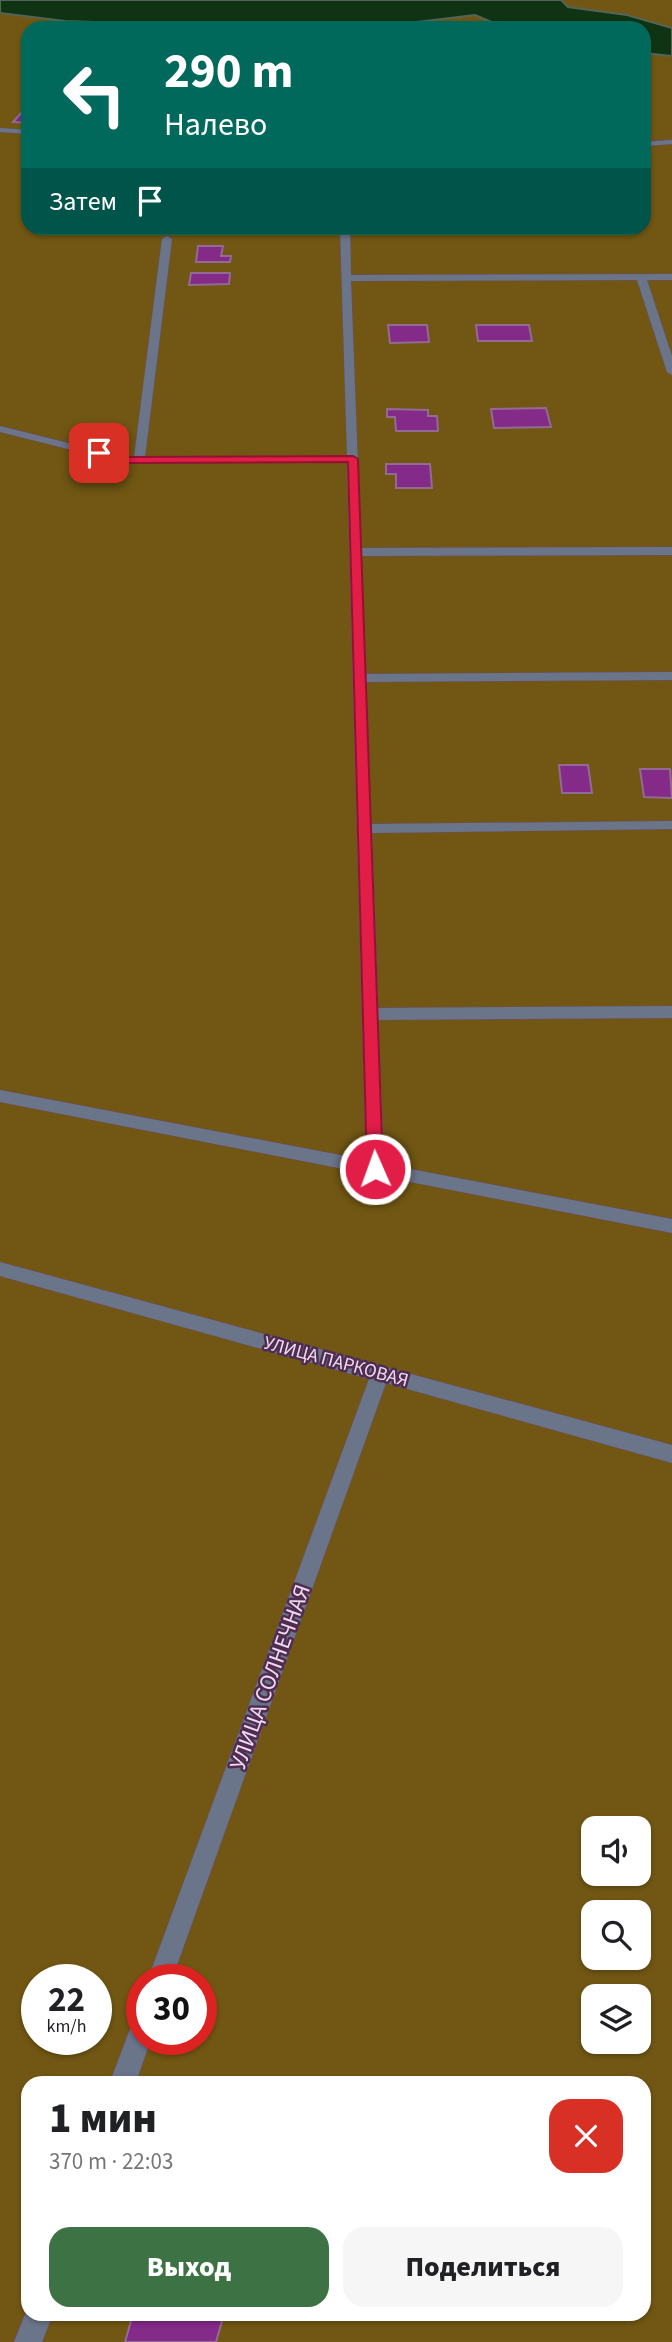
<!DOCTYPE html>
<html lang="ru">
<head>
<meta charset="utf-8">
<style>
	body { margin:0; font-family:"Source Sans 3",sans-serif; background:#f6f6f6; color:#202124; height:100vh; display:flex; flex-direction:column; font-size:26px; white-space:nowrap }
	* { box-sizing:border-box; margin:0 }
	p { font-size:23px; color:#757577 }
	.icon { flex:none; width:38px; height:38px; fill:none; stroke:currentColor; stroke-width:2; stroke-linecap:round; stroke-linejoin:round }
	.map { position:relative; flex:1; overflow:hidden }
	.drawer { position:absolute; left:21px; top:2076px; width:630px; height:245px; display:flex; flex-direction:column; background:#fff; border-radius:21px; box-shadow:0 2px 5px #0004 }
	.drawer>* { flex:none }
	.banner { position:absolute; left:21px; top:21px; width:630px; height:214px; border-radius:21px; box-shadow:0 2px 5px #0004; background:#00695c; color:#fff; overflow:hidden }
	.fabs { position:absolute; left:581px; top:1816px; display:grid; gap:14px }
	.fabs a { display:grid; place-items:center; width:70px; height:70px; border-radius:14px; background:#fff; box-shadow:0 2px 5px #0004; font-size:35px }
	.speed { position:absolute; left:21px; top:1964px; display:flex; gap:14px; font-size:35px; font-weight:700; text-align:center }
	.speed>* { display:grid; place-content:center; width:91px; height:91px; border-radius:50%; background:#fff; box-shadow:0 2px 5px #0004; line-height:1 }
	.speed small { font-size:18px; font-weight:400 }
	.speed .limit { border:10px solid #d22; background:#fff; color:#111 }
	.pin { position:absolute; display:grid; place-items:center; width:60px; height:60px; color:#fff; margin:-30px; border-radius:14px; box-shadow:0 4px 10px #0006 }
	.me { position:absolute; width:77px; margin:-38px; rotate:358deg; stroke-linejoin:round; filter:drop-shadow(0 0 5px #0008) }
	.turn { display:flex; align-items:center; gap:24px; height:147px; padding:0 28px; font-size:32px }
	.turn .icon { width:91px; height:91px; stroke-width:2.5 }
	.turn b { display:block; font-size:49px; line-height:60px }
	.then { display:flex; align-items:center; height:66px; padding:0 28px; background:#0003; gap:14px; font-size:26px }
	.round { display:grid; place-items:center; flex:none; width:74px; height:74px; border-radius:21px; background:#f6f6f6 }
	.head { display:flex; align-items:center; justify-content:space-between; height:119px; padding:0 28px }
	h1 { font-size:42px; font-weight:800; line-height:52px }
	.button { display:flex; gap:14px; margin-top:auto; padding:14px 28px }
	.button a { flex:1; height:80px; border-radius:21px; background:#3c7244; color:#fff; font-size:28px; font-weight:800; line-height:80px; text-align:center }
	.button a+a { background:#f6f6f6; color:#202124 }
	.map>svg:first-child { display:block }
	.green { fill:#715713; fill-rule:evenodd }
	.water { fill:#103314; stroke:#536556; stroke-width:2 }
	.building { fill:#842a89; stroke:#926b93; stroke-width:2 }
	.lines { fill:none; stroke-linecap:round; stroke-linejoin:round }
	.minor-casing { stroke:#6c4c6e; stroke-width:1 }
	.minor { fill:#6b7589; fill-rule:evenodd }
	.route { fill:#e11d48; stroke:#92132f; stroke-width:2 }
	.labels { text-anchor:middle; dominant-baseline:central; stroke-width:5; stroke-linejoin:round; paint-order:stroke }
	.street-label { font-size:19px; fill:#f0daf0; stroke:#4f2d51 }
	.near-street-label { font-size:23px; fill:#f0daf0; stroke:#4f2d51 }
</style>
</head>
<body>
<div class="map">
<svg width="672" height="2342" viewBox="0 0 672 2342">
	<rect width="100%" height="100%" fill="#4f2d51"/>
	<!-- green -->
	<path class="green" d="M 0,0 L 672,0 L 672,2342 L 0,2342 ZM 28,28 L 644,28 L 644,228 L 28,228 ZM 593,1829 L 639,1829 L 639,1874 L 593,1874 ZM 593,1913 L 639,1913 L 639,1958 L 593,1958 ZM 37,1979 L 96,1979 L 96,2039 L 37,2039 ZM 142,1979 L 201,1979 L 201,2039 L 142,2039 ZM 593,1997 L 639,1997 L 639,2042 L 593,2042 ZM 28,2082 L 644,2082 L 644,2314 L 28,2314 Z"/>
	<!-- water -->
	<path class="water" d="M 0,0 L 561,0 L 568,7 L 627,15 L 672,28 L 672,56 L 644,53 L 644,28 L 506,28 L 475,15 L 366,28 L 271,28 L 65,21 L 0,13 Z"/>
	<!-- building -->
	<path class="building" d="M 22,112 L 28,112 L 28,123 L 13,122 Z
		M 198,246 L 223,246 L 221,256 L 231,256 L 230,262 L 196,262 Z
		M 191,273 L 230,273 L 229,284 L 189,285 Z
		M 388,325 L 427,325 L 429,342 L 390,343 Z
		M 476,325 L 529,325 L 532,341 L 478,341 Z
		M 546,408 L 551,427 L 494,428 L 491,409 Z
		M 387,409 L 428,410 L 428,416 L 437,416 L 438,431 L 396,431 L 395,417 L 387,417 Z
		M 386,464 L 430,464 L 432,488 L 396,488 L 396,474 L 386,474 Z
		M 559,765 L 588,765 L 592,793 L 562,793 Z
		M 640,769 L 670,769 L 672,798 L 644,797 Z
		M 133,2314 L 224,2314 L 216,2342 L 125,2342 Z"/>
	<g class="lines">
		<defs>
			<path id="minor" d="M 0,128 L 28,130 L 28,134 L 0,132 Z
				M 672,140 L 672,144 L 644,146 L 644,142 Z
				M 340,228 L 350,228 L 351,275 L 672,274 L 672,280 L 647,280 L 672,356 L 672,375 L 667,372 L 637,280 L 351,281 L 361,548 L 672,547 L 672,555 L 361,556 L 366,674 L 672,672 L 672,680 L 366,682 L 371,824 L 672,821 L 672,829 L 372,833 L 378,1008 L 672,1006 L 672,1018 L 378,1020 L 384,1164 L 672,1219 L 672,1233 L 0,1102 L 0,1090 L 366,1160 L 347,462 L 124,463 L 0,432 L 0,426 L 124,457 L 134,457 L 162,239 L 167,236 L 172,239 L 145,457 L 347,456 Z
				M 0,1262 L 672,1445 L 672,1463 L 386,1383 L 172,1979 L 148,1979 L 369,1379 L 0,1276 Z
				M 142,2018 L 142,2039 L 151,2039 L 136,2082 L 110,2082 L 133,2021 Z
				M 28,2307 L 28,2314 L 53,2314 L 42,2342 L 14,2342 Z"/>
		</defs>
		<!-- minor casing -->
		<use href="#minor" class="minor-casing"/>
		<!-- minor -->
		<use href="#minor" class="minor"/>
	</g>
	<!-- route -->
	<path class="route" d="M 99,450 L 124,457 L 353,456 L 358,459 L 383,1169 L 381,1173 L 370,1173 L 367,1169 L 348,462 L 124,463 L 95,456 L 94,453 Z"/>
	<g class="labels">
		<!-- street labels -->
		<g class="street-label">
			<text transform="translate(336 1362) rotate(15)">УЛИЦА ПАРКОВАЯ</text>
		</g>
		<!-- near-street labels -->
		<g class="near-street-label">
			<text transform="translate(270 1677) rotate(-70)">УЛИЦА СОЛНЕЧНАЯ</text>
		</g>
	</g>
</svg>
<div class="fabs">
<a><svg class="icon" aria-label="sound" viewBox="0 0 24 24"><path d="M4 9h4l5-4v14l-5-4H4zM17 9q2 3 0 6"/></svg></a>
<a><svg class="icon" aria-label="search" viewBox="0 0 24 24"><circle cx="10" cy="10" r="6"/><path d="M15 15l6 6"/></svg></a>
<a><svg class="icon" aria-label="layers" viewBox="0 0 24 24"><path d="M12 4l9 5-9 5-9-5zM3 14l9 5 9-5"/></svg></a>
</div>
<div class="speed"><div>22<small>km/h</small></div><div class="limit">30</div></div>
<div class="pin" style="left:99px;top:453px;background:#d93025"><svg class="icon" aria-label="arrive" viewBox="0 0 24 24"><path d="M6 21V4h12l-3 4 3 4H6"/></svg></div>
<svg class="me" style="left:375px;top:1169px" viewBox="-20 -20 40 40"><circle r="17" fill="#e11d48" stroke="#fff" stroke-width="3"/><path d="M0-11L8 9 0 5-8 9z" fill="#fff"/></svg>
<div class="banner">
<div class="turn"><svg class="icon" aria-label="left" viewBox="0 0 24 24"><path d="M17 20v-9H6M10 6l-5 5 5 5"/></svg><div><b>290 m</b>Налево</div></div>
<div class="then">Затем<svg class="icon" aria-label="arrive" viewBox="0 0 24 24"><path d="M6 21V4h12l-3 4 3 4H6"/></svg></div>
</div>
<section class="drawer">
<div class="head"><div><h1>1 мин</h1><p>370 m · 22:03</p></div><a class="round" style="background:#d93025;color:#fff"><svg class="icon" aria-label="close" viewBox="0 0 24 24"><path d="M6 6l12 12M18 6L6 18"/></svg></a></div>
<div class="button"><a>Выход</a><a>Поделиться</a></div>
</section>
</div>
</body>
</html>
